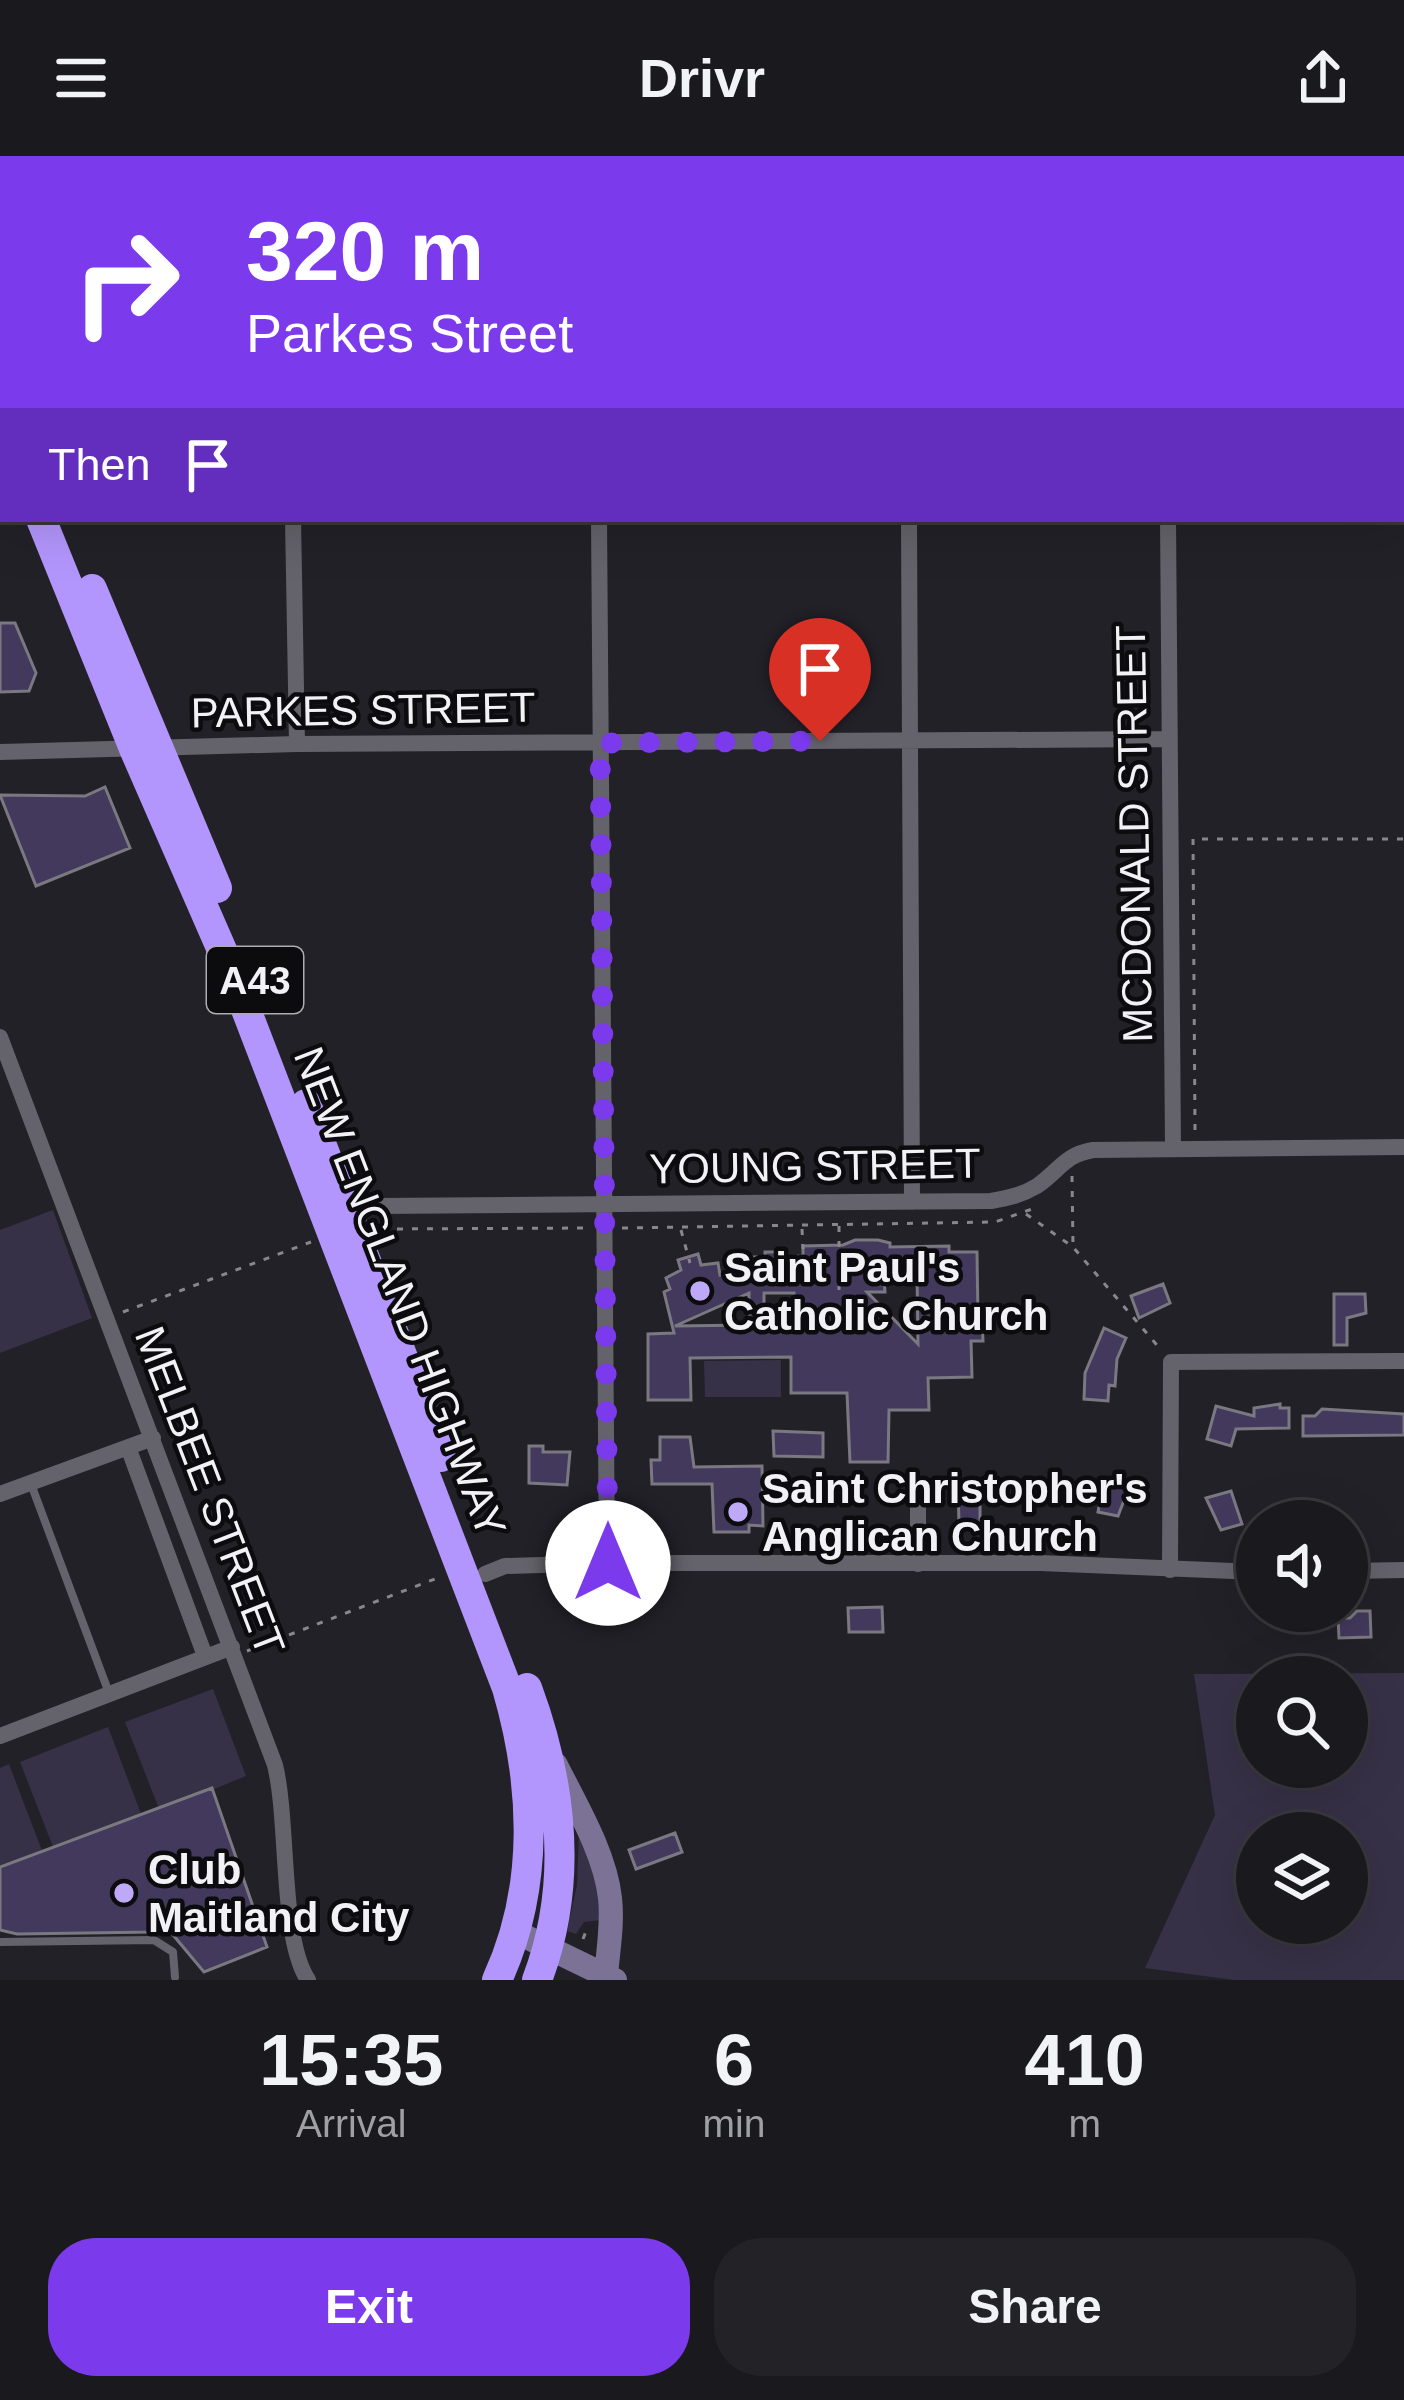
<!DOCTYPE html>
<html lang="en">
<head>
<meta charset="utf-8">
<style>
	body { margin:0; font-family:Arial,sans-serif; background:#232227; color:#f1f3f6; height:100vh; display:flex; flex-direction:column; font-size:45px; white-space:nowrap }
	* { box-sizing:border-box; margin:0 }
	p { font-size:39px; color:#9fa0a4 }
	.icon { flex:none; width:66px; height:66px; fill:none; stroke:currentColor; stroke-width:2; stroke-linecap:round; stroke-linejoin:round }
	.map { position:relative; height:1824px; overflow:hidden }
	.panel { display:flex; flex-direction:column; background:#1a191e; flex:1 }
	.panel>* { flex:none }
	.guide { position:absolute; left:0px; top:0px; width:1404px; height:366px; box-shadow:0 12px 48px #0002,0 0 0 3px #38383c; background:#7c3aed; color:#fff; overflow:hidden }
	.controls { position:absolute; left:1236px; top:1344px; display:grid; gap:24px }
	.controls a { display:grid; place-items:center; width:132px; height:132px; border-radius:50%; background:#1a191e; box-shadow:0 12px 48px #0002,0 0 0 3px #38383c; font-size:60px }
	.pin { position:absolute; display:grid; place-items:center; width:102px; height:102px; color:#fff; margin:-123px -51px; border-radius:50% 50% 50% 0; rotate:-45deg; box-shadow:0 0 12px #0007 }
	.pin .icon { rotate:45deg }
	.me { position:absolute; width:132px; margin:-66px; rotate:0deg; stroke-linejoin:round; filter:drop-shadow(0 0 9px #0008) }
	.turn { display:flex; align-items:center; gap:42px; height:252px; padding:0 48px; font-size:54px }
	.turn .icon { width:156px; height:156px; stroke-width:2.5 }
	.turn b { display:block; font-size:84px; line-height:102px }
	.then { display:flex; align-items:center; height:114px; padding:0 48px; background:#0003; gap:24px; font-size:45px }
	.eta { display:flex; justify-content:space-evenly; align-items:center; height:204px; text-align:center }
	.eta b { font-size:72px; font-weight:700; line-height:84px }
	.cta { display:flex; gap:24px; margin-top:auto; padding:24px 48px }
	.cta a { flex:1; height:138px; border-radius:48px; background:#7c3aed; color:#fff; font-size:48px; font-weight:700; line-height:138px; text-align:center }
	.cta a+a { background:#232227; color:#f1f3f6 }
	header { display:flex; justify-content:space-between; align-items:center; height:156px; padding:0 48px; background:#1a191e; font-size:54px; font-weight:700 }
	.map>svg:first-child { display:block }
	.green { fill:#373147; fill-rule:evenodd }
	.building { fill:#42395c; stroke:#7a7880; stroke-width:3; fill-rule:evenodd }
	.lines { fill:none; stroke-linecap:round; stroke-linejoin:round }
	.path { stroke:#88878d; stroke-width:3; stroke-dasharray:6 9; stroke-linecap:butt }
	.lane { stroke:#64626a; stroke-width:8 }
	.street { stroke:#64626a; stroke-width:16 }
	.secondary { stroke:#7c7296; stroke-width:24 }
	.highway { stroke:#b396fd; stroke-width:30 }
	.route { stroke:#7c3aed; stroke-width:21; stroke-dasharray:0 37.8 }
	.poi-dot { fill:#bda9f5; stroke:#0c0b0e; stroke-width:4.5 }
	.labels { text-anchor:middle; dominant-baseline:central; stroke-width:9; stroke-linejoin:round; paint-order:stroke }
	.shield { fill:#0c0b0e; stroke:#adacb0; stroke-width:3 }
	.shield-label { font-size:39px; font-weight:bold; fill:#f2f1f6 }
	.street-label { font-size:42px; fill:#f2f1f6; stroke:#0c0b0e }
	.poi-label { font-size:42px; font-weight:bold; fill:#f2f1f6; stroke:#0c0b0e; text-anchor:start }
</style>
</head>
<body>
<header><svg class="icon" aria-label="menu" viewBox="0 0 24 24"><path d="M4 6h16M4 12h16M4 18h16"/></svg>Drivr<svg class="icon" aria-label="share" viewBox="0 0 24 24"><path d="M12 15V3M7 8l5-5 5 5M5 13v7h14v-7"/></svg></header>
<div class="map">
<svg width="1404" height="1824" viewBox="0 0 1404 1824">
	<rect width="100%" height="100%" fill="#222128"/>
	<!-- green -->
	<path class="green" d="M 53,1054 L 92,1162 L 0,1197 L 0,1074 Z
		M 781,1204 L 781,1241 L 705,1241 L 704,1205 Z
		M 1404,1517 L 1404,1824 L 1234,1824 L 1145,1812 L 1215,1659 L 1194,1518 ZM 1347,1521 L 1347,1611 L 1257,1611 L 1257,1521 ZM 1347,1677 L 1347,1767 L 1257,1767 L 1257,1677 Z
		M 213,1533 L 246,1620 L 160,1655 L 125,1566 Z
		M 108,1571 L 143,1663 L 55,1696 L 20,1606 Z
		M 9,1608 L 44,1700 L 0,1717 L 0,1612 Z
		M 579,1675 L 598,1726 L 602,1764 L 584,1766 L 576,1778 L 567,1775 L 577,1729 Z"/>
	<!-- building -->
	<path class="building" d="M 0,467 L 15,467 L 36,517 L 29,535 L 0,536 Z
		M 105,631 L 130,692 L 36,730 L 0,639 L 85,640 Z
		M 855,1084 L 878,1084 L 890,1087 L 890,1091 L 949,1090 L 949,1096 L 977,1096 L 978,1164 L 982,1164 L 983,1185 L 971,1185 L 972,1221 L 928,1222 L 929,1254 L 889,1254 L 888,1306 L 850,1306 L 847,1237 L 791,1237 L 791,1201 L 690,1202 L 691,1244 L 648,1244 L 648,1178 L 674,1177 L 664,1136 L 670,1133 L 666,1122 L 681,1114 L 678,1104 L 698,1098 L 701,1109 L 718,1107 L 720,1119 L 749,1116 L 748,1101 L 765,1101 L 765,1096 L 778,1096 L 778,1101 L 803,1100 L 803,1090 L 843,1089 ZM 917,1116 L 918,1188 L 867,1136 L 885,1136 L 884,1121 L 891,1121 L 891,1117 ZM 749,1137 L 749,1169 L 675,1170 ZM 764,1137 L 794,1137 L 795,1169 L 764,1169 Z
		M 1163,1128 L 1170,1147 L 1139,1162 L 1131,1140 Z
		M 1334,1138 L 1365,1138 L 1366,1157 L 1347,1162 L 1347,1189 L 1334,1189 Z
		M 1104,1172 L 1126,1182 L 1117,1203 L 1115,1230 L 1109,1229 L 1108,1245 L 1084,1243 L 1085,1217 Z
		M 1280,1248 L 1280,1252 L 1289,1252 L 1289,1272 L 1236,1273 L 1231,1290 L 1207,1283 L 1216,1250 L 1254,1260 L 1254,1252 Z
		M 1322,1253 L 1404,1258 L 1404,1279 L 1303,1280 L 1303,1260 L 1315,1260 Z
		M 773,1275 L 823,1277 L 823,1301 L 774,1300 Z
		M 660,1281 L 690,1281 L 694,1311 L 762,1310 L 763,1370 L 749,1369 L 749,1376 L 714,1376 L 712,1328 L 652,1328 L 651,1304 L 660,1304 Z
		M 529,1290 L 543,1290 L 543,1296 L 570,1296 L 567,1329 L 529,1327 Z
		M 1104,1324 L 1130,1329 L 1118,1360 L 1098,1356 Z
		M 980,1330 L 980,1367 L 959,1367 L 958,1331 Z
		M 1231,1335 L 1242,1368 L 1221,1374 L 1206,1342 Z
		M 882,1451 L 883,1476 L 849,1476 L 848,1452 Z
		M 1357,1455 L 1370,1455 L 1371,1481 L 1339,1482 L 1338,1462 L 1350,1462 Z
		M 212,1632 L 267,1791 L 204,1816 L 163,1767 L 153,1776 L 17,1778 L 0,1774 L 0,1711 Z
		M 675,1677 L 682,1696 L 636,1713 L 629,1694 Z"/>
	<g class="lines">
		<!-- path -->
		<path class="path" d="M 1195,974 L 1193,683 L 1404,683
			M 1072,1020 L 1073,1089
			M 1026,1058 L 1073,1091 L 1162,1195
			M 839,1070 L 839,1134
			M 622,1072 L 995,1066 L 1035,1052
			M 382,1073 L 588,1072
			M 802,1073 L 803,1093
			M 681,1074 L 690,1107
			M 123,1156 L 311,1086
			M 247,1495 L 440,1421
			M 583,1783 L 588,1770"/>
		<!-- lane -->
		<path class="lane" d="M 31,1328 L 109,1537
			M 0,1786 L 154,1784 L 173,1796 L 175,1821"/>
		<!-- street -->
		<path class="street" d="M 289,0 L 289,3
			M 906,0 L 906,3
			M 596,3 L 596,0
			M 1401,119 L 1404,119
			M 293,363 L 297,588
			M 599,363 L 607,1407
			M 909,363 L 912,1046
			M 1168,363 L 1173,992
			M 0,596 L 297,588 L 1169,583
			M 0,881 L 275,1609 C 289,1666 280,1782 308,1824
			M 342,1059 L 377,1050 L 991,1045 C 1008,1042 1022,1039 1037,1030 C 1060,1014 1064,999 1093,994 L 1404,991
			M 128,1291 L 205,1500
			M 0,1338 L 153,1282
			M 918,1349 L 918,1408
			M 1170,1414 L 1171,1206 L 1404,1205
			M 1347,1415 L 1404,1414
			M 485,1418 L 505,1410 L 607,1407 L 1040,1407 L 1257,1416
			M 0,1580 L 232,1491"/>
		<!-- secondary -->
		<path class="secondary" d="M 556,1609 C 576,1649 605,1697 610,1742 C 613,1768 608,1794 606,1820
			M 514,1775 L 615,1824"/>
		<!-- highway -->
		<path class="highway" d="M 36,3 L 37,0
			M 60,3 L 61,0
			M 0,145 L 3,118
			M 0,207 L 3,237
			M 41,363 L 135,595 L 232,817 L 507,1532 C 535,1628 540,1731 497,1824
			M 92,433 L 217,732
			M 306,948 L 441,1301
			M 527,1532 C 562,1627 574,1727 537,1824"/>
	</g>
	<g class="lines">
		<!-- route -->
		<path class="route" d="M 608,1407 L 600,587 L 820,585"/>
	</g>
	<!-- markers -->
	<g class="poi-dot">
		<circle cx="700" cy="1135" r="12"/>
		<circle cx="738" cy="1356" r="12"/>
		<circle cx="124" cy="1737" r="12"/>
	</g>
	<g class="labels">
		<!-- shield labels -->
		<rect class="shield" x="207" y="791" width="96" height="66" rx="9"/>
		<g class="shield-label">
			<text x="255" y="824">A43</text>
		</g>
		<!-- street labels -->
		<g class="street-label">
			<text transform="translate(363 554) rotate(-1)">PARKES STREET</text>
			<text transform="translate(1134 678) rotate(-91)">MCDONALD STREET</text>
			<text transform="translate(815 1010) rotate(-1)">YOUNG STREET</text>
			<text transform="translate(400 1136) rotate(69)">NEW ENGLAND HIGHWAY</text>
			<text transform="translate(210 1335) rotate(69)">MELBEE STREET</text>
		</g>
		<!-- poi labels -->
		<g class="poi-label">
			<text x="724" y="1111">Saint Paul's<tspan x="724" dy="48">Catholic Church</tspan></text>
			<text x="762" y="1332">Saint Christopher's<tspan x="762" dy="48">Anglican Church</tspan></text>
			<text x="148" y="1713">Club<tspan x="148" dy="48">Maitland City</tspan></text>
		</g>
	</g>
</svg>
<div class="controls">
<a><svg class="icon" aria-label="sound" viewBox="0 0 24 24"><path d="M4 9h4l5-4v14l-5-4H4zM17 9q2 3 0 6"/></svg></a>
<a><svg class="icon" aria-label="search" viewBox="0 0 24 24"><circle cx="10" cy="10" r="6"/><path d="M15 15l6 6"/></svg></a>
<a><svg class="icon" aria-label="layers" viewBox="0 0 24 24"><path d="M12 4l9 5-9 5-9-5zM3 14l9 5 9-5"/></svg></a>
</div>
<div class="pin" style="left:820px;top:585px;background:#d93025"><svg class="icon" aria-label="arrive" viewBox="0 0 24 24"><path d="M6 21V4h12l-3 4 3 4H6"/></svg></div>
<svg class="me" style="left:608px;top:1407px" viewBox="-20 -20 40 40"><circle r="19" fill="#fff"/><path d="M0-13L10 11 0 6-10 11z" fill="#7c3aed"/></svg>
<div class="guide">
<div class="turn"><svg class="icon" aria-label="right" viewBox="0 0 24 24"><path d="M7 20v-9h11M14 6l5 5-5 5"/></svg><div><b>320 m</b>Parkes Street</div></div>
<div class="then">Then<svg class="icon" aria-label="arrive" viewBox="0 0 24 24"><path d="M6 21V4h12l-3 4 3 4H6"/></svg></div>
</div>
</div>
<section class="panel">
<div class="eta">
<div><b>15:35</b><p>Arrival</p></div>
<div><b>6</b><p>min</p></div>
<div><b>410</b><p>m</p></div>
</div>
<div class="cta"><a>Exit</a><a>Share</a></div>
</section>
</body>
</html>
